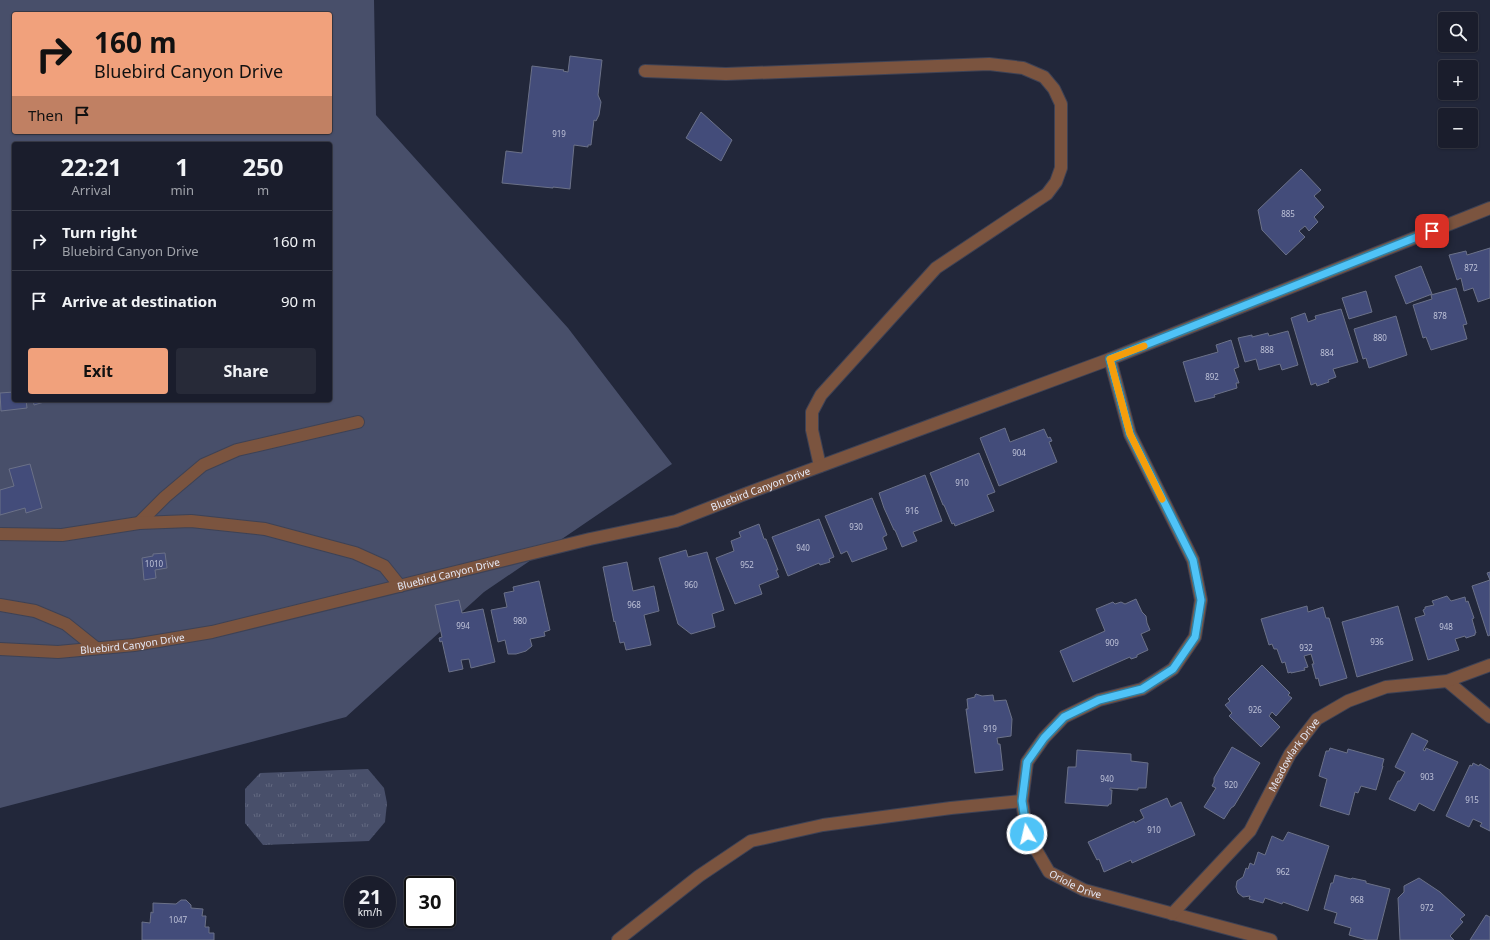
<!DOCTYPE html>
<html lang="en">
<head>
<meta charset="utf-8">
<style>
	body { margin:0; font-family:"Noto Sans",sans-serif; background:#272a38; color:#f1f3f6; height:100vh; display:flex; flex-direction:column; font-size:15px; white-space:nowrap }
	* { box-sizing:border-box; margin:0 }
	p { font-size:13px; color:#9fa2a9 }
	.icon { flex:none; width:22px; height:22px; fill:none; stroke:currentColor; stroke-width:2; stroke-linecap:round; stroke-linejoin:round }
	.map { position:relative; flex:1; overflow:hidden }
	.sheet { position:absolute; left:12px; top:142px; width:320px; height:260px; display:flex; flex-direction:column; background:#1a1d2c; border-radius:4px; box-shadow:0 1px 3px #0004,0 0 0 1px #383b48 }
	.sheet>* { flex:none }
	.banner { position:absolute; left:12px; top:12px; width:320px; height:122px; border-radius:4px; box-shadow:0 1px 3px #0004,0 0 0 1px #383b48; background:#f1a17c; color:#111; overflow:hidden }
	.buttons { position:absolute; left:1438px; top:12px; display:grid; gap:8px }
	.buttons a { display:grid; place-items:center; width:40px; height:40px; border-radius:4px; background:#1a1d2c; box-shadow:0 1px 3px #0004,0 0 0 1px #383b48; font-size:20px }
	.speed { position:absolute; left:344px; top:876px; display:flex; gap:8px; font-size:20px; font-weight:700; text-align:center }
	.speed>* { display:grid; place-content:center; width:52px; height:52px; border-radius:50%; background:#1a1d2c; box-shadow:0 1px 3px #0004,0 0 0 1px #383b48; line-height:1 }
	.speed small { font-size:10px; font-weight:400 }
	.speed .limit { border:2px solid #111; border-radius:6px; background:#fff; color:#111 }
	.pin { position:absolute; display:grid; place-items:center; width:34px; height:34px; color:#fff; margin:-17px; border-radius:8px; box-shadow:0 2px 6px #0006 }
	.me { position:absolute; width:44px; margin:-22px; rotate:351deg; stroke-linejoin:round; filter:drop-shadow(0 0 3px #0008) }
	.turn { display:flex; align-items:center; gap:14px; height:84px; padding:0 16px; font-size:18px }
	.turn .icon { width:52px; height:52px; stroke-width:2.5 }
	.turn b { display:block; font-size:28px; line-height:34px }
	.then { display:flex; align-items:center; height:38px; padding:0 16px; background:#0003; gap:8px; font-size:15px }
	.eta { display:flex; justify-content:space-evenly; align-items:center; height:68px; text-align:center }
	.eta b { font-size:24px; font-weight:700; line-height:28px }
	.action { display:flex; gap:8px; margin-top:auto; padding:8px 16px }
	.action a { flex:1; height:46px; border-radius:4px; background:#f1a17c; color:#111; font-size:16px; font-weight:700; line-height:46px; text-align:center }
	.action a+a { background:#272a38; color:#f1f3f6 }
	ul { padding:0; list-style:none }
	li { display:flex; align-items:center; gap:12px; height:60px; padding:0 16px; border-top:1px solid #383b48 }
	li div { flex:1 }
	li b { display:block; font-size:15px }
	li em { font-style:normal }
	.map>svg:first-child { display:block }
	.grass { fill:#484f6a; fill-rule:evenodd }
	.park { fill:url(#park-tufts) }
	.building { fill:#434c7a; stroke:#6b7188 }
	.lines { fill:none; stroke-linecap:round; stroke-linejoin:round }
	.minor-casing { stroke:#3e4255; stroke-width:14 }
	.minor { stroke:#7b543f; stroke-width:12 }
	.route-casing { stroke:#337fa1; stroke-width:10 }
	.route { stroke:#4fc3f7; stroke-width:7 }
	.slow { stroke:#f59e0b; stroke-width:7 }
	.labels { text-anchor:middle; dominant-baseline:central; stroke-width:4; stroke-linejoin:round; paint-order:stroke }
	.number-label { font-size:8px; fill:#bec2d8 }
	.street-label { font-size:10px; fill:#e7eaf8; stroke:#0e1019 }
</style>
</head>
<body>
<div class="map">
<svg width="1490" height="940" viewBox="0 0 1490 940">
	<defs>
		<pattern id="park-tufts" width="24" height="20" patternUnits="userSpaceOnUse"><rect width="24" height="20" fill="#484f6a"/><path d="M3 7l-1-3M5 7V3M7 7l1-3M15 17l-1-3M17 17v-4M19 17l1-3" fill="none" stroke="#626880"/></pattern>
	</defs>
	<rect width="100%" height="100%" fill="#22273a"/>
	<!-- grass -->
	<path class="grass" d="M 0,0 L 374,0 L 376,115 L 568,328 L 672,464 L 484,592 L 346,717 L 0,808 ZM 14,14 L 330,14 L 330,132 L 14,132 ZM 14,144 L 330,144 L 330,400 L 14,400 Z"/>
	<!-- park -->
	<path class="park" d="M 368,769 L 384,788 L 387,803 L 385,822 L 369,841 L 263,845 L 245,823 L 245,789 L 260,773 Z"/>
	<!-- building -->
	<path class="building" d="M 570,56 L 602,60 L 598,95 L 601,102 L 599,115 L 596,121 L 594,120 L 591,145 L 588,145 L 588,147 L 574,145 L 570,189 L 553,187 L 553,188 L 502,183 L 506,151 L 522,153 L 532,66 L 564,70 L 563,71 L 568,72 Z
		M 701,112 L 732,140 L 721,161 L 686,138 Z
		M 1301,169 L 1321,190 L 1314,196 L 1324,207 L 1314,217 L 1318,222 L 1309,231 L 1305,226 L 1299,231 L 1305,237 L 1286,255 L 1262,230 L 1258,210 Z
		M 1490,248 L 1490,298 L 1478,302 L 1473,288 L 1464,291 L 1461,278 L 1457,280 L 1449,255 L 1466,251 L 1467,255 Z
		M 1421,266 L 1432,294 L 1406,304 L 1395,276 Z
		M 1456,288 L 1467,324 L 1463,325 L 1467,339 L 1431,350 L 1426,337 L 1423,338 L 1413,305 L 1432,299 L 1431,295 Z
		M 1366,291 L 1372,312 L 1349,319 L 1342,298 Z
		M 1341,309 L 1358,362 L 1333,369 L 1336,377 L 1328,380 L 1329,382 L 1317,386 L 1316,383 L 1311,385 L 1291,318 L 1305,313 L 1308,322 L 1316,319 L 1315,316 Z
		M 1396,316 L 1407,355 L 1369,368 L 1366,358 L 1363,359 L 1354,329 Z
		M 1288,331 L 1298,365 L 1282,370 L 1280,364 L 1259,370 L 1256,359 L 1245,362 L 1238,338 L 1252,335 L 1252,337 L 1268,333 L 1269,336 Z
		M 1231,340 L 1239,367 L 1234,369 L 1239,383 L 1236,383 L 1237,388 L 1214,395 L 1215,397 L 1195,402 L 1183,362 L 1218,352 L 1216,345 Z
		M 14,392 L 14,400 L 26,400 L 27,408 L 1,411 L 0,393 Z
		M 33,400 L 51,400 L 34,405 Z
		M 1005,428 L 1010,442 L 1044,429 L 1048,438 L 1050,437 L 1052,441 L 1049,442 L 1057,462 L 999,486 L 980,438 Z
		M 979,453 L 995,492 L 987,495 L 994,511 L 955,526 L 954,523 L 952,524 L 944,505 L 943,505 L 930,473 Z
		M 30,464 L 42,508 L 26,513 L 25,508 L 0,515 L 0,490 L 14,486 L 9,469 Z
		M 925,475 L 942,521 L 913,532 L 917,541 L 902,547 L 895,530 L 894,530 L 884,508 L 879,493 Z
		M 872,498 L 887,535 L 883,537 L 883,539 L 887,549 L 852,562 L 847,551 L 841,554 L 825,516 Z
		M 819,519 L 834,557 L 829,559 L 830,562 L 820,565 L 819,563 L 788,576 L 772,537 Z
		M 759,524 L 764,539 L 766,539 L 778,570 L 776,570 L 779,577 L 759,585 L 762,594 L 735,604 L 716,558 L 734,551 L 731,541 L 741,537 L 739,532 Z
		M 686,550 L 688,557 L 707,552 L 724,610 L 712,614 L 715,627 L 691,634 L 678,624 L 659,558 Z
		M 165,553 L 167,568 L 155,570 L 156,578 L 144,580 L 142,558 L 153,556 L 153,554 Z
		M 627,562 L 633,591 L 654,586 L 659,611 L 644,615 L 651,645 L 626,650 L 624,642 L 620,643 L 615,621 L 614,622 L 603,567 Z
		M 1490,572 L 1490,635 L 1488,636 L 1472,586 L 1490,580 L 1487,573 Z
		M 539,581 L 550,630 L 544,632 L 545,636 L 530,639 L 532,646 L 526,651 L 516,654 L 508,654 L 505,640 L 498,642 L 491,610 L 507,607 L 504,593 L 514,591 L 513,587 Z
		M 1447,596 L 1451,601 L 1465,597 L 1466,602 L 1468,601 L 1474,618 L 1472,619 L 1476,633 L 1475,633 L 1475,635 L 1466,638 L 1465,636 L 1455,639 L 1459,650 L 1428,660 L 1415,618 L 1425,615 L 1423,610 L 1425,609 L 1425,607 L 1434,605 L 1432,601 Z
		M 1136,599 L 1142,612 L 1146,616 L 1147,623 L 1150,630 L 1141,634 L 1148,650 L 1137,655 L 1137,657 L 1131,659 L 1130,657 L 1073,682 L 1060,651 L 1105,631 L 1096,609 L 1113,602 L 1115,604 L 1121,602 L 1125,604 Z
		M 459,600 L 462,613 L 483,609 L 495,662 L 471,668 L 469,659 L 461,660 L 463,669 L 449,672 L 442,641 L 440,642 L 439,638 L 442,637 L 435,605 Z
		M 1307,606 L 1308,612 L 1323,607 L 1326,618 L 1329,618 L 1347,678 L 1320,686 L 1318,678 L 1316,679 L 1312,664 L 1314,664 L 1311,654 L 1304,656 L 1308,667 L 1304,668 L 1305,670 L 1291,673 L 1291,672 L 1288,673 L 1285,662 L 1282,663 L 1277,649 L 1274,649 L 1272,644 L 1269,645 L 1261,619 Z
		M 1398,606 L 1413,660 L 1357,677 L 1342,622 Z
		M 1262,665 L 1290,693 L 1288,695 L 1292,698 L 1276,716 L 1272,712 L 1269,716 L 1280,727 L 1261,747 L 1229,716 L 1232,713 L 1225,705 L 1230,701 L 1228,699 Z
		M 976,694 L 982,696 L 993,695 L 994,701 L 1006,700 L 1012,719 L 1011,736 L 997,738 L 998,744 L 1000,744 L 1003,770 L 975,773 L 966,709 L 968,709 L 967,699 L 975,697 L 975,695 Z
		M 1412,733 L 1428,741 L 1423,750 L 1425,751 L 1426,748 L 1458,762 L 1434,811 L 1419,803 L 1415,811 L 1389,799 L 1398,781 L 1400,781 L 1405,772 L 1395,767 Z
		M 1232,747 L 1260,763 L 1234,806 L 1231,808 L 1224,819 L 1204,807 L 1216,788 L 1212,786 L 1214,782 L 1214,778 Z
		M 1330,748 L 1347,753 L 1348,749 L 1384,759 L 1382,766 L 1383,766 L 1376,790 L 1361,786 L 1358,793 L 1355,792 L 1349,815 L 1320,806 L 1327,779 L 1319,776 L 1326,751 L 1329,751 Z
		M 1077,750 L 1131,754 L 1131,761 L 1148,763 L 1146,788 L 1138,788 L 1138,790 L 1110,788 L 1110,790 L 1112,790 L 1111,804 L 1109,804 L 1108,806 L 1065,803 L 1068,767 L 1076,767 Z
		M 1473,763 L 1479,766 L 1480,764 L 1490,770 L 1490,831 L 1480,826 L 1482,823 L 1473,819 L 1469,827 L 1446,816 L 1470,765 L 1472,766 Z
		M 1167,798 L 1171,807 L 1181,802 L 1195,835 L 1132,863 L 1131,860 L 1104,872 L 1099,859 L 1097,860 L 1088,842 L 1134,821 L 1135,823 L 1144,818 L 1140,810 Z
		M 1288,832 L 1329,846 L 1308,911 L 1283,902 L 1282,904 L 1265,898 L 1263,903 L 1249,899 L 1250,896 L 1243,897 L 1238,893 L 1236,887 L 1237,881 L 1243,877 L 1246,868 L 1248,869 L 1250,863 L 1254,865 L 1258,852 L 1265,855 L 1272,836 L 1283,841 Z
		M 1335,875 L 1351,879 L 1352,878 L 1366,881 L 1366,883 L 1390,889 L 1377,940 L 1367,940 L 1349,935 L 1351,928 L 1334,923 L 1337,913 L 1324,909 L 1331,883 L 1333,883 Z
		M 1419,878 L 1440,892 L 1465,915 L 1460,919 L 1463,922 L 1450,936 L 1454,940 L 1400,940 L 1398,898 L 1404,892 L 1404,886 Z
		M 181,900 L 186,900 L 191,905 L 191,908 L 203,909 L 202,916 L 206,916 L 205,927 L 209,927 L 209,933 L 214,933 L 214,940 L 142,940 L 142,922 L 150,923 L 151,912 L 153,913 L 153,903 L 176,904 Z
		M 1486,915 L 1490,917 L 1490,940 L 1470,940 Z"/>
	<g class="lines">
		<defs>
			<g id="minor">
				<path d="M 645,71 L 726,74 L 989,64 L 1023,68 L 1044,77 L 1054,89 L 1061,104 L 1061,168 L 1056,182 L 1047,194 L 936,268 L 821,395 L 812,412 L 812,430 L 820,466"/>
				<path id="s1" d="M 1110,359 L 1130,434 L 1193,560 L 1201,600 L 1195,637 L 1173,669 L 1142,689 L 1099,700 L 1064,717 L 1044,738 L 1027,762 L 1022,801 L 1027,834 L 1049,872 L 1084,890 L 1271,940"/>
				<path d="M 139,523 L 165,497 L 203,465 L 237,450 L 358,422"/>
				<path d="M 0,534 L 62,535 L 139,523 L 191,521 L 265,529 L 355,553 L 384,566 L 400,586"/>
				<path d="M 0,605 L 35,611 L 66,624 L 96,648"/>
				<path id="s2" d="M 0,649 L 58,652 L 134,645 L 212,632 L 590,539 L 676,521 L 745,494 L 1110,359 L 1490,208"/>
				<path d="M 1447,681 L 1490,717"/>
				<path id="s3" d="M 1172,914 L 1250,831 L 1290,754 L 1317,719 L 1348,701 L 1386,687 L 1447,681 L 1490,665"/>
				<path d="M 618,940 L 699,876 L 751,841 L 823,825 L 951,808 L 1022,801"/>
			</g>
		</defs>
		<!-- minor casing -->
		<use href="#minor" class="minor-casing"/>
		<!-- minor -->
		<use href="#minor" class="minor"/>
	</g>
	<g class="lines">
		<defs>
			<path id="route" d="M 1027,834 L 1022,801 L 1027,762 L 1044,738 L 1064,717 L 1099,700 L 1142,689 L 1173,669 L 1195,637 L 1201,600 L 1193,560 L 1130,434 L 1110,359 L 1432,231"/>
		</defs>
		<!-- route casing -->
		<use href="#route" class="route-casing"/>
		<!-- route -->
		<use href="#route" class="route"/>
		<!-- slow -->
		<path class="slow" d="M 1144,346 L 1110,359 L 1130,434 L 1162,499"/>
	</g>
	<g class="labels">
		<!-- number labels -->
		<g class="number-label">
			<text x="559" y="133">919</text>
			<text x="1288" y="213">885</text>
			<text x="1471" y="267">872</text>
			<text x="1440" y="315">878</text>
			<text x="1380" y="337">880</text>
			<text x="1267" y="349">888</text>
			<text x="1327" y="352">884</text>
			<text x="1212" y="376">892</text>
			<text x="1019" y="452">904</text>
			<text x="962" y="482">910</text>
			<text x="912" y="510">916</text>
			<text x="856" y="526">930</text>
			<text x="803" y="547">940</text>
			<text x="154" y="563">1010</text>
			<text x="747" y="564">952</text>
			<text x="691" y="584">960</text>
			<text x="634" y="604">968</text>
			<text x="520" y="620">980</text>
			<text x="463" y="625">994</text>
			<text x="1446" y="626">948</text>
			<text x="1377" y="641">936</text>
			<text x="1112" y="642">909</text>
			<text x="1306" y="647">932</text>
			<text x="1255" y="709">926</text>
			<text x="990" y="728">919</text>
			<text x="1427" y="776">903</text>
			<text x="1107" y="778">940</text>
			<text x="1231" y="784">920</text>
			<text x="1472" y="799">915</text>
			<text x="1154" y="829">910</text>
			<text x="1283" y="871">962</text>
			<text x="1357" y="899">968</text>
			<text x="1427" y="907">972</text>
			<text x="178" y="919">1047</text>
		</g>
		<!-- street labels -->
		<g class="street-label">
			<text stroke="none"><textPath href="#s2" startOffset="781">Bluebird Canyon Drive</textPath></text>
			<text stroke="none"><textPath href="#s2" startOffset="457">Bluebird Canyon Drive</textPath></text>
			<text stroke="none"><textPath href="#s2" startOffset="133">Bluebird Canyon Drive</textPath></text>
			<text stroke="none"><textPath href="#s3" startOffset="202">Meadowlark Drive</textPath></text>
			<text stroke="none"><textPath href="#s1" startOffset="660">Oriole Drive</textPath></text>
		</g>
	</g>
</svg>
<div class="buttons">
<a><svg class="icon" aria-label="search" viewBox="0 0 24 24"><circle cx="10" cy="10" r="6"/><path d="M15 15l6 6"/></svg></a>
<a>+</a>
<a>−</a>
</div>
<div class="speed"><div>21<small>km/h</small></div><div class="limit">30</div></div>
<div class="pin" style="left:1432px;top:231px;background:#d93025"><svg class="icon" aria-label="arrive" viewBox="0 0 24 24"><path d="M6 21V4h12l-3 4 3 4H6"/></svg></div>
<svg class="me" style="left:1027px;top:834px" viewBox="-20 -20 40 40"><circle r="17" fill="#4fc3f7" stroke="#fff" stroke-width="3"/><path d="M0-11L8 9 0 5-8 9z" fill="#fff"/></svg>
<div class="banner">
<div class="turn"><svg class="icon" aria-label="right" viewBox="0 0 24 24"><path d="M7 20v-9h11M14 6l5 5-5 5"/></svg><div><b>160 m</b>Bluebird Canyon Drive</div></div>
<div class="then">Then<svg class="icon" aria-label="arrive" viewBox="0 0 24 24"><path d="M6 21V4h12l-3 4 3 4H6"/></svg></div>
</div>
<section class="sheet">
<div class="eta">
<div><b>22:21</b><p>Arrival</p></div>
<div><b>1</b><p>min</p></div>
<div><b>250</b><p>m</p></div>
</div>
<ul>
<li><svg class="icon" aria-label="right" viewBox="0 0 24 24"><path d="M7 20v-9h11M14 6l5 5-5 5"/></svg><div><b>Turn right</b><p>Bluebird Canyon Drive</p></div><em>160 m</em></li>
<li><svg class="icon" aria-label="arrive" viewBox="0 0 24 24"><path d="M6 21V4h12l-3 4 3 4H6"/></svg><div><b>Arrive at destination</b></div><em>90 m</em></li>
</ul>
<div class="action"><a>Exit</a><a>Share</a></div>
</section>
</div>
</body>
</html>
